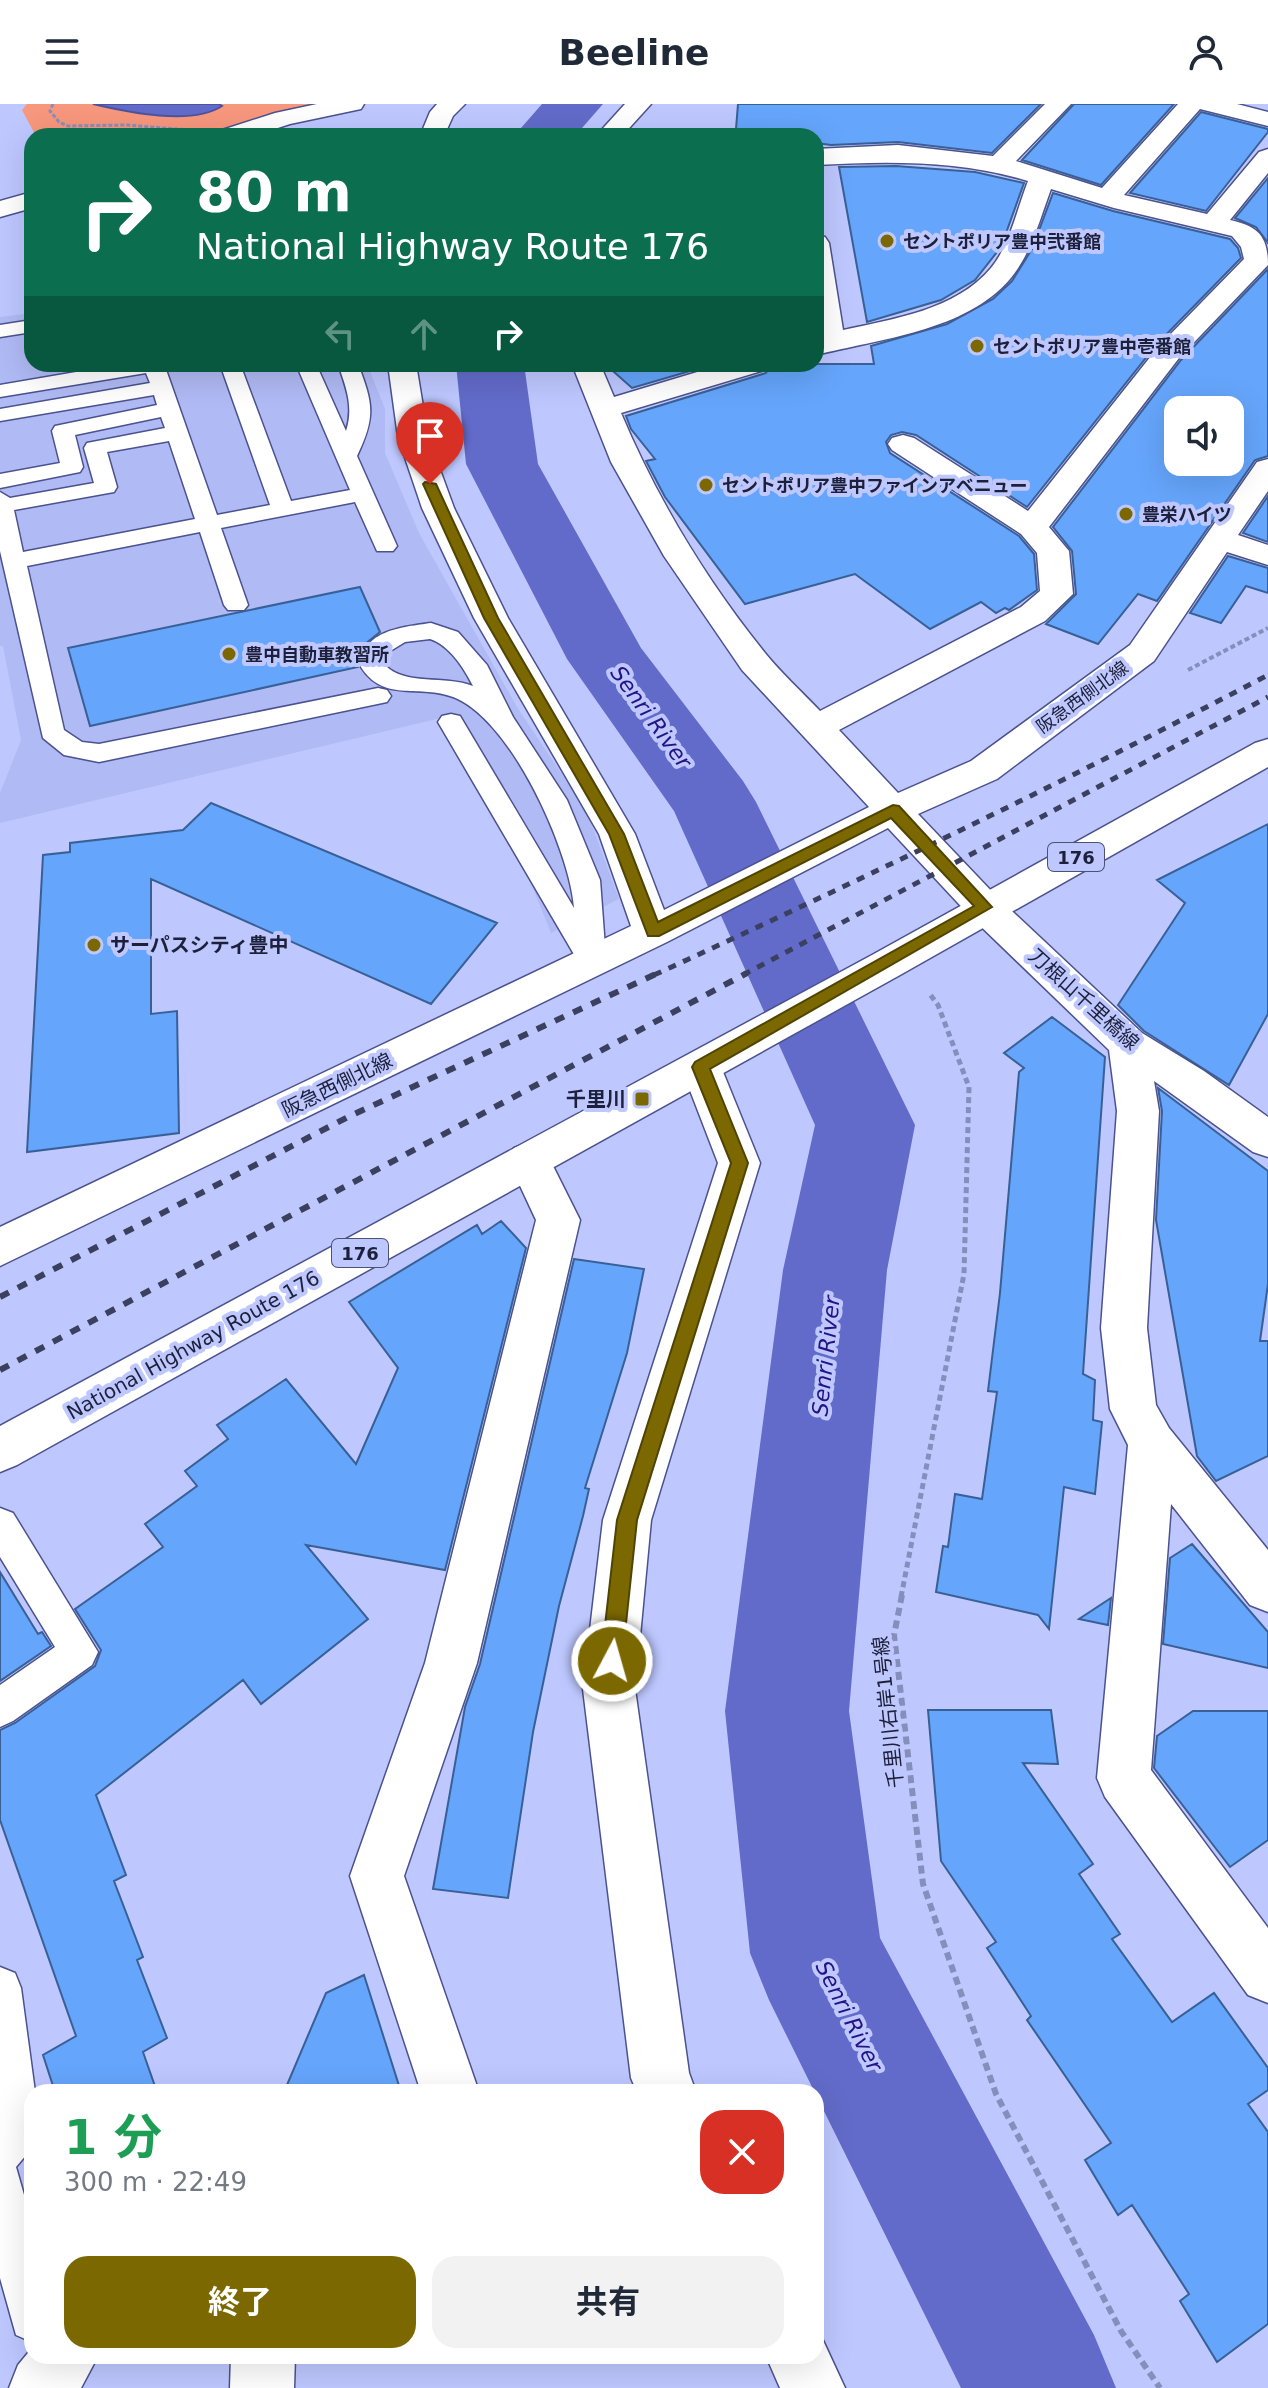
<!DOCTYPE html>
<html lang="ja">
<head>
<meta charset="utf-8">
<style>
	body { margin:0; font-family:"DejaVu Sans","Noto Sans JP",sans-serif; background:#f2f2f3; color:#1f2937; height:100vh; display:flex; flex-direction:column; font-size:30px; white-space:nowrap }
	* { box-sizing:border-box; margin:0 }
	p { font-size:26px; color:#747a83 }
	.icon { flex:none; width:44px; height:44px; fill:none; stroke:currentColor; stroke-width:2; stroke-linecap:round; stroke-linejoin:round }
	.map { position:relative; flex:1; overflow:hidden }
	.drawer { position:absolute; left:24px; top:1980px; width:800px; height:280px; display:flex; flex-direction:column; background:#fff; border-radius:24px; box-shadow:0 8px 32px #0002 }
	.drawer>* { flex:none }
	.banner { position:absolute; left:24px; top:24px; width:800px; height:244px; border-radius:24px; box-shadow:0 8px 32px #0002; background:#0b6e4f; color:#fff; overflow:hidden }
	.tools { position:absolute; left:1164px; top:292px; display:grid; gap:16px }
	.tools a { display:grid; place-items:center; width:80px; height:80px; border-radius:16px; background:#fff; box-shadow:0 8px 32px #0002; font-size:40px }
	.pin { position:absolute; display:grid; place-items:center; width:68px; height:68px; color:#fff; margin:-82px -34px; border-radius:50% 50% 50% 0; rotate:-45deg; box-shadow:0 0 8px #0007 }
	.pin .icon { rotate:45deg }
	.me { position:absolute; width:88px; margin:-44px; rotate:6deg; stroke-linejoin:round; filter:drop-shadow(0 0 6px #0008) }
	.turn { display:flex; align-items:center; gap:28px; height:168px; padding:0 40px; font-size:36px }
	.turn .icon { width:104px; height:104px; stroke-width:2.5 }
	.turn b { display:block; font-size:56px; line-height:68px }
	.lanes { display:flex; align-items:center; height:76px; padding:0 40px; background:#0003; justify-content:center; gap:40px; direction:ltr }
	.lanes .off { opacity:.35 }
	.round { display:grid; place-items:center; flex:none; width:84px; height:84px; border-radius:24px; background:#f2f2f3 }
	.overview { display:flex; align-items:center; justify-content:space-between; height:136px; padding:0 40px }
	h1 { font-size:48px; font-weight:700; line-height:60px; color:#1e9e55 }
	.button { display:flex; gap:16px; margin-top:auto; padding:16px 40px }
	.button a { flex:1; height:92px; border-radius:24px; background:#7b6800; color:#fff; font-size:32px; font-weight:700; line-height:92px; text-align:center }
	.button a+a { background:#f2f2f3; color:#1f2937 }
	header { display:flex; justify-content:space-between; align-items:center; height:104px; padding:0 40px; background:#fff; font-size:36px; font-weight:700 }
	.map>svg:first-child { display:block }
	.built { fill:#b0baf5 }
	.green { fill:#f7977d }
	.water { fill:#626bc9; stroke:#4d549e; stroke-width:2 }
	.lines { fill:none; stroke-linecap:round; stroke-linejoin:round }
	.river { fill:#626bc9; fill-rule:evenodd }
	.building { fill:#65a5fb; stroke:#396096; stroke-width:2; fill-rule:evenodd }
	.service-casing { stroke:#4b528e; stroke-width:3 }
	.pedestrian-casing { stroke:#4b528e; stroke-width:3 }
	.minor-casing { stroke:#4b528e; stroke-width:3 }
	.trunk-casing { stroke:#4b528e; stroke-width:3 }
	.path-far3 { stroke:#868ebb; stroke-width:3; stroke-dasharray:4 2; stroke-linecap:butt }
	.path-far2 { stroke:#868ebb; stroke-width:4; stroke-dasharray:5 3; stroke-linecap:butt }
	.path-far1 { stroke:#868ebb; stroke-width:5; stroke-dasharray:6 4; stroke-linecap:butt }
	.path { stroke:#868ebb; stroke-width:6; stroke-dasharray:8 5; stroke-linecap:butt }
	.service { fill:#fff; fill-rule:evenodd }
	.pedestrian { fill:#fff; fill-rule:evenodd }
	.minor { fill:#fff; fill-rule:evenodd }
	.trunk { fill:#fff; fill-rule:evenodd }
	.rail-far1 { stroke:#3c405f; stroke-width:5; stroke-dasharray:8 8; stroke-linecap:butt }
	.rail { stroke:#3c405f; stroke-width:6; stroke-dasharray:10 10; stroke-linecap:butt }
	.route { fill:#7b6800; stroke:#504400; stroke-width:2 }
	.poi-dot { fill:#7b6800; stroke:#bec8ff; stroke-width:3 }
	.labels { text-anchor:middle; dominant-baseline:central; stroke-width:8; stroke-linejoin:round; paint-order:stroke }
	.far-poi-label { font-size:18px; font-weight:bold; fill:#1d203a; stroke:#bec8ff; text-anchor:start }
	.far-street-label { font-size:18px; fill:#1d203a; stroke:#bec8ff }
	.shield { fill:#bec8ff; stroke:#4d5275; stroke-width:2 }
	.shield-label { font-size:18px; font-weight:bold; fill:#1d203a }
	.poi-label { font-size:20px; font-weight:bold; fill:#1d203a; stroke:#bec8ff; text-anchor:start }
	.street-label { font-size:20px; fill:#1d203a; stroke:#bec8ff }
	.water-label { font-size:22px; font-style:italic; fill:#241385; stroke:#bec8ff }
</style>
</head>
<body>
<header><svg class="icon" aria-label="menu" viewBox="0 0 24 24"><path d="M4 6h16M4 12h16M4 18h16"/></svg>Beeline<svg class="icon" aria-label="person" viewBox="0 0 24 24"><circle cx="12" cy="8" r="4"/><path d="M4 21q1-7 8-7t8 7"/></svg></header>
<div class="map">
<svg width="1268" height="2284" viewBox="0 0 1268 2284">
	<rect width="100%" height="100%" fill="#bec8ff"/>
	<!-- built -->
	<path class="built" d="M 32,209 L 32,260 L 367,260 L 385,305 L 385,349 L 419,429 L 517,603 L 587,708 L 619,795 L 551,829 L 516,742 L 441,614 L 0,719 L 0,689 L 21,636 L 3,542 L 0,542 L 0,213 Z"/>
	<!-- green -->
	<path class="green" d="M 27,0 L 323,0 L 211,32 L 36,32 L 22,6 Z"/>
	<!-- water -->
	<path class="water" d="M 93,0 L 219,0 L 222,2 C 192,22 127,8 93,0 Z"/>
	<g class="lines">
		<!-- river -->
		<path class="river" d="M 542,0 L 603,0 L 575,32 L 514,32 Z
			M 456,260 L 524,260 L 538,360 L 641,544 L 743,677 L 756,698 L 915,1021 L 887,1166 L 849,1607 L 880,1834 L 1094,2231 L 1116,2284 L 961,2284 L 769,1896 L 750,1849 L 725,1607 L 783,1166 L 815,1021 L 674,707 L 567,555 L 466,360 Z"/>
	</g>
	<!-- building -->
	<path class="building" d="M 738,0 L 1041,0 L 992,49 L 898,38 L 831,41 L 816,39 L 816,32 L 776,32 L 736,25 Z
		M 1074,0 L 1174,0 L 1101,81 L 1022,56 Z
		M 1201,8 L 1268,25 L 1268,28 L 1206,107 L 1130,89 Z
		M 896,62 L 975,68 L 1024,79 L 1001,143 L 975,176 L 941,196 L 867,218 L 839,63 Z
		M 1268,74 L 1268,139 L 1256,123 L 1235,114 Z
		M 1053,89 L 1113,107 L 1230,135 L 1238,144 L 1241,154 L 1157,240 L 1027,403 L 916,331 L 902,328 L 891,331 L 886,338 L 890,349 L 1019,432 L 1034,450 L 1037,486 L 1009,506 L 1005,504 L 996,509 L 981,498 L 930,525 L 855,470 L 745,500 L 665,393 L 646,357 L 655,355 L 631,325 L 626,312 L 766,269 L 772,260 L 874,260 L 871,242 L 947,220 L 993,195 L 1012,177 L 1032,145 Z
		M 1268,165 L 1268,352 L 1255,356 L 1157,497 L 1138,490 L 1098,540 L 1046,520 L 1076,490 L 1072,447 L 1053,423 L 1181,256 ZM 1178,306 L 1230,306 L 1230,358 L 1178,358 Z
		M 605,260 L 714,260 L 632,284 Z
		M 1268,392 L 1268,438 L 1243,429 Z
		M 1228,452 L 1268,464 L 1268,489 L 1246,482 L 1221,519 L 1190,509 Z
		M 360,483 L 380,528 L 365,540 L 358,563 L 90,622 L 68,544 Z
		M 211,699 L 497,819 L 431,900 L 151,775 L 151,910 L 177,907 L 179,1029 L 27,1048 L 43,751 L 70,748 L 70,739 L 183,726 Z
		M 1268,720 L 1268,910 L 1229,981 L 1144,927 L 1118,901 L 1185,799 L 1157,776 Z
		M 1052,913 L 1105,953 L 1083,1270 L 1095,1276 L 1093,1316 L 1102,1318 L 1095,1390 L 1064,1383 L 1049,1525 L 1038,1511 L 936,1488 L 943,1442 L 948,1443 L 955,1390 L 982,1395 L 997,1288 L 988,1287 L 1000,1189 L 1019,968 L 1024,964 L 1004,949 Z
		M 1158,984 L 1268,1067 L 1268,1180 L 1260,1237 L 1268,1237 L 1268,1352 L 1216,1377 L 1197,1352 L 1156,1116 L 1162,1007 Z
		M 501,1117 L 526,1144 L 445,1466 L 306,1441 L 368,1515 L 261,1600 L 243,1576 L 96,1691 L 126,1771 L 114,1777 L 143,1853 L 137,1856 L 167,1934 L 143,1948 L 157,1988 L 55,1988 L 43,1951 L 76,1932 L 0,1716 L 0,1626 L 15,1619 L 95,1562 L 101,1546 L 75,1505 L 163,1443 L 145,1420 L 197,1382 L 185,1367 L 228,1335 L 217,1321 L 286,1275 L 356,1360 L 398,1264 L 349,1198 L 477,1121 L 482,1130 Z
		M 574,1155 L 644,1165 L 627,1249 L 585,1384 L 589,1385 L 583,1412 L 559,1502 L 533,1628 L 508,1794 L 433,1785 L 465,1603 L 480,1560 Z
		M 1192,1440 L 1268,1528 L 1268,1564 L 1163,1540 L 1170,1454 Z
		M 0,1468 L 38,1530 L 42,1528 L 51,1542 L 0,1577 Z
		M 1111,1494 L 1108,1521 L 1079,1515 Z
		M 928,1606 L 1051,1606 L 1058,1660 L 1023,1659 L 1093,1760 L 1079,1770 L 1120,1830 L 1112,1835 L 1172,1918 L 1214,1889 L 1268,1964 L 1268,1986 L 1248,2000 L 1268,2028 L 1268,2220 L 1217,2258 L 1180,2197 L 1189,2190 L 1132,2101 L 1118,2111 L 1085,2056 L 1111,2039 L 1027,1916 L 1031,1912 L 987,1844 L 996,1838 L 941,1757 Z
		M 1193,1607 L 1268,1607 L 1268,1736 L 1230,1763 L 1154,1664 L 1157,1632 Z
		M 364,1871 L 401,1988 L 284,1988 L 326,1889 Z"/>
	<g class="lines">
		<defs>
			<path id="service" d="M 32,216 L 32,228 L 0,233 L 0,221 Z
				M 123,260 L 164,260 L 217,411 L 270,401 L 220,260 L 240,260 L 291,397 L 350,386 L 296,260 L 316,260 L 346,327 C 354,303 346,283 338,260 L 358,260 C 373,300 376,312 357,352 L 397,442 L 393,447 L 377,447 L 355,398 L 221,424 L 248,501 L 244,506 L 228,506 L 224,501 L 200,428 L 27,462 L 64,626 L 82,638 L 99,640 L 378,584 L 387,586 L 391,592 L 387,598 L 99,658 L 64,651 L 43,634 L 0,447 L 0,388 L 10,394 L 94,379 L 84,344 L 87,339 L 165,324 L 161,313 L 75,331 L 83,363 L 80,368 L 0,384 L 0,370 L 60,359 L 52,327 L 55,322 L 157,301 L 154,291 L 0,317 L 0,305 L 150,279 L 146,269 L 0,293 L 0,281 ZM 169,337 L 195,415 L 23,448 L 14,406 L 114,388 L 117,383 L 107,348 Z
				M 431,519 L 458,528 L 487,561 L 513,613 L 567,696 L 600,776 L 606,857 L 602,864 L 592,868 L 582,864 L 438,618 L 442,612 L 451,610 L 460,612 L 574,804 C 570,746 509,610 450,592 C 417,581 383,598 361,563 C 361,526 403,523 431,519 ZM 430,535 C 449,541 464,564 473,582 C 446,571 404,582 385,561 L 387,549 L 405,538 Z
				M 0,1404 L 13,1409 L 98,1548 L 92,1561 L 13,1617 L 0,1623 L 0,1581 L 55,1543 L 0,1453 Z
				M 0,1863 L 15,1869 L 21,1884 L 35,1988 L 32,1988 L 32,2044 L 16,2063 L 32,2119 L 32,2238 L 16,2231 L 0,2174 Z"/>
			<path id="pedestrian" d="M 625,0 L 651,0 L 622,32 L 596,32 Z"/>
			<path id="minor" d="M 317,0 L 364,0 L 361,5 L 290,20 L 253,32 L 216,32 L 219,27 L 275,9 Z
				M 437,0 L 465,0 L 453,12 L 444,32 L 420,32 L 430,8 Z
				M 1045,0 L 1071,0 L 1016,57 L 1102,84 L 1178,0 L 1237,0 L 1268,8 L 1268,22 L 1200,5 L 1124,91 L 1207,110 L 1259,48 L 1268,45 L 1268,69 L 1230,116 C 1258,122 1268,132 1268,161 L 1179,254 L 1049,423 L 1069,447 L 1073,490 L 1045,517 L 839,626 L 898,689 L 971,657 L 1130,541 L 1257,358 L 1268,355 L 1268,387 L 1238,431 L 1268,441 L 1268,461 L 1227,448 L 1154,557 L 997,675 L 918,710 L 997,793 L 1142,929 L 1204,967 L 1268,1013 L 1268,1053 L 1253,1048 L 1154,977 L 1159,1007 L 1147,1224 L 1156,1301 L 1169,1324 L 1268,1446 L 1268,1508 L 1250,1501 L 1171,1400 L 1151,1666 L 1268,1824 L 1268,1899 L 1248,1891 L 1105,1693 L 1097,1674 L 1128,1341 L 1110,1305 L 1101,1224 L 1117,1007 L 1109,946 L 971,813 L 888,724 L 667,838 L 0,1162 L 0,1123 L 631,822 L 599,730 L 474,514 L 422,404 L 398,333 L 388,260 L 416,260 L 428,333 L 454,404 L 508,514 L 635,730 L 664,806 L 869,703 L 742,566 L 664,452 L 611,358 L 572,260 L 600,260 L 614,293 L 724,260 L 769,260 L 765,266 L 621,309 C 657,395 707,477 765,549 C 782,570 802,588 820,607 L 1021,503 L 1040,487 L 1037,449 L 1021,430 L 892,346 L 888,340 L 892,334 L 903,331 L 914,334 L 1028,407 L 1159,242 L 1244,155 L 1241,143 L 1232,132 L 1114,104 L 1051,85 C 1040,115 1031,150 1010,175 C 966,227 879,235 816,251 L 816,131 L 825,133 L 829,139 L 843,226 C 893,215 956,206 991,164 C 1010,141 1017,105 1028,77 C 959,56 888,57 816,61 L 816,45 L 898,41 L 993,52 Z
				M 32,88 L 32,104 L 0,113 L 0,97 Z
				M 701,947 L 715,952 L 721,963 L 760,1059 L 651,1416 L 635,1585 L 689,1969 L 696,1988 L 637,1988 L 631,1974 L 583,1585 L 603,1416 L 718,1059 L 681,963 L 687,952 Z
				M 529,1039 L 544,1044 L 580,1116 L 477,1559 L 404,1772 L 479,1988 L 421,1988 L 350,1772 L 425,1559 L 536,1116 L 508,1056 L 514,1044 Z
				M 816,2228 L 820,2230 L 845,2284 L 780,2284 L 766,2252 L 816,2252 Z
				M 32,2244 L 32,2252 L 98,2252 L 81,2284 L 9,2284 L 18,2261 Z
				M 231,2252 L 295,2252 L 294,2284 L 230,2284 Z"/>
			<path id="trunk" d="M 1268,635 L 1268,663 L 900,871 L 17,1361 L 0,1368 L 0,1322 L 872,851 L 1255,639 Z"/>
		</defs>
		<!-- service casing -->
		<use href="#service" class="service-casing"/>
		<!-- pedestrian casing -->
		<use href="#pedestrian" class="pedestrian-casing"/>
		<!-- minor casing -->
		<use href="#minor" class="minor-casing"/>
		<!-- trunk casing -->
		<use href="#trunk" class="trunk-casing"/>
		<!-- path-far3 -->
		<path class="path-far3" d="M 53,0 L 50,7 L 59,18 L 68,22 L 127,21 L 189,26"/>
		<!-- path-far2 -->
		<path class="path-far2" d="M 1188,566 L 1268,524"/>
		<!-- path-far1 -->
		<path class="path-far1" d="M 901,1493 L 964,1170 L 969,983 L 938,901 L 929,889"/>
		<!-- path -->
		<path class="path" d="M 902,1491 L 894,1531 L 923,1780 L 996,1990 L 1121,2227 L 1160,2284"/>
		<!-- service -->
		<use href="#service" class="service"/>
		<!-- pedestrian -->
		<use href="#pedestrian" class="pedestrian"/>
		<!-- minor -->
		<use href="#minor" class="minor"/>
		<!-- trunk -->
		<use href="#trunk" class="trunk"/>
		<!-- rail-far1 -->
		<path class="rail-far1" d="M 654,871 C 861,776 1066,677 1268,571
			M 743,871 L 1268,593"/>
		<!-- rail -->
		<path class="rail" d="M 0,1193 L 348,1013 L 658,869
			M 0,1266 L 747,869"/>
	</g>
	<!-- route -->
	<path class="route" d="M 425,378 L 436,380 L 498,514 L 624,730 L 658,818 L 893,701 L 899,702 L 992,803 L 710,965 L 748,1059 L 637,1416 L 622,1557 L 619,1564 L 612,1567 L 604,1564 L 601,1557 L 617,1416 L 731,1059 L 692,963 L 695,958 L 974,802 L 891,714 L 659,832 L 648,832 L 609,730 L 484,514 L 423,380 Z"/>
	<!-- markers -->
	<g class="poi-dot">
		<circle cx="887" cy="137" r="8"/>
		<circle cx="977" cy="242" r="8"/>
		<circle cx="706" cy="381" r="8"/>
		<circle cx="1126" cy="410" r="8"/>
		<circle cx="229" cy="550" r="8"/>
		<circle cx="94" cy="841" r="8"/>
		<rect x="634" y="987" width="16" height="16" rx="4"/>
	</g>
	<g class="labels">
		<!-- far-poi labels -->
		<g class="far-poi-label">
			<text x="903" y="137">セントポリア豊中弐番館</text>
			<text x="993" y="242">セントポリア豊中壱番館</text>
			<text x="722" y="381">セントポリア豊中ファインアベニュー</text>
			<text x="1142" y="410">豊栄ハイツ</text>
			<text x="245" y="550">豊中自動車教習所</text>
		</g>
		<!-- far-street labels -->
		<g class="far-street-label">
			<text transform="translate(1082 593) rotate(-36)">阪急西側北線</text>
		</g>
		<!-- shield labels -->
		<g class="shield">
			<rect x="1048" y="739" width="56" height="28" rx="6"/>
			<rect x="332" y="1135" width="56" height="28" rx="6"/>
		</g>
		<g class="shield-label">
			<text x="1076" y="753">176</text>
			<text x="360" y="1149">176</text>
		</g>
		<!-- poi labels -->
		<g class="poi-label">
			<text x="110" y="841">サーパスシティ豊中</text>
			<text x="626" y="995" text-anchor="end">千里川</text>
		</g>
		<!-- street labels -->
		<g class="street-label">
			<text transform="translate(1084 895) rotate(42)">刀根山千里橋線</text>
			<text transform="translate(337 981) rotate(-26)">阪急西側北線</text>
			<text transform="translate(193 1241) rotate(-29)">National Highway Route 176</text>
			<text transform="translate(888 1608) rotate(-96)">千里川右岸1号線</text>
		</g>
		<!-- water labels -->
		<g class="water-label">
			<text transform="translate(651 613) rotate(54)">Senri River</text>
			<text transform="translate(826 1252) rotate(-84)">Senri River</text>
			<text transform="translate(849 1912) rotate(63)">Senri River</text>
		</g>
	</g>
</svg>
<div class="tools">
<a><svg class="icon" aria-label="sound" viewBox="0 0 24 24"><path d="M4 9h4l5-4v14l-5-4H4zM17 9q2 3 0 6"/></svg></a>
</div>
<div class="pin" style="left:430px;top:380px;background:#d93025"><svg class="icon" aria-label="arrive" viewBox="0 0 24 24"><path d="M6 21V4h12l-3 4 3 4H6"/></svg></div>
<svg class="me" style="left:612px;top:1557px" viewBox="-20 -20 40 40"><circle r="17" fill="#7b6800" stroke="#fff" stroke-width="3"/><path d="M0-11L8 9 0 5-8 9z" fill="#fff"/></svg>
<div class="banner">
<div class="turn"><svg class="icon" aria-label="right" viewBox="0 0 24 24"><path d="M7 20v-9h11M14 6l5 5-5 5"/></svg><div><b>80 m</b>National Highway Route 176</div></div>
<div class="lanes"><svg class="icon off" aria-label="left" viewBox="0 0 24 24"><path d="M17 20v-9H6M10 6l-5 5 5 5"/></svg><svg class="icon off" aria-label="ahead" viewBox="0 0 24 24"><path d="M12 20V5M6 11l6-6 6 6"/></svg><svg class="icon" aria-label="right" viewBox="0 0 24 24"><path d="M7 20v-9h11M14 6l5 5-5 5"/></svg></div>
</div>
<section class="drawer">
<div class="overview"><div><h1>1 分</h1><p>300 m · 22:49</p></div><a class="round" style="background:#d93025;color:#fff"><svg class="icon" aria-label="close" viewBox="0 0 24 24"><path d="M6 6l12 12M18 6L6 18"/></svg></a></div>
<div class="button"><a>終了</a><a>共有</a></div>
</section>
</div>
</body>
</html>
